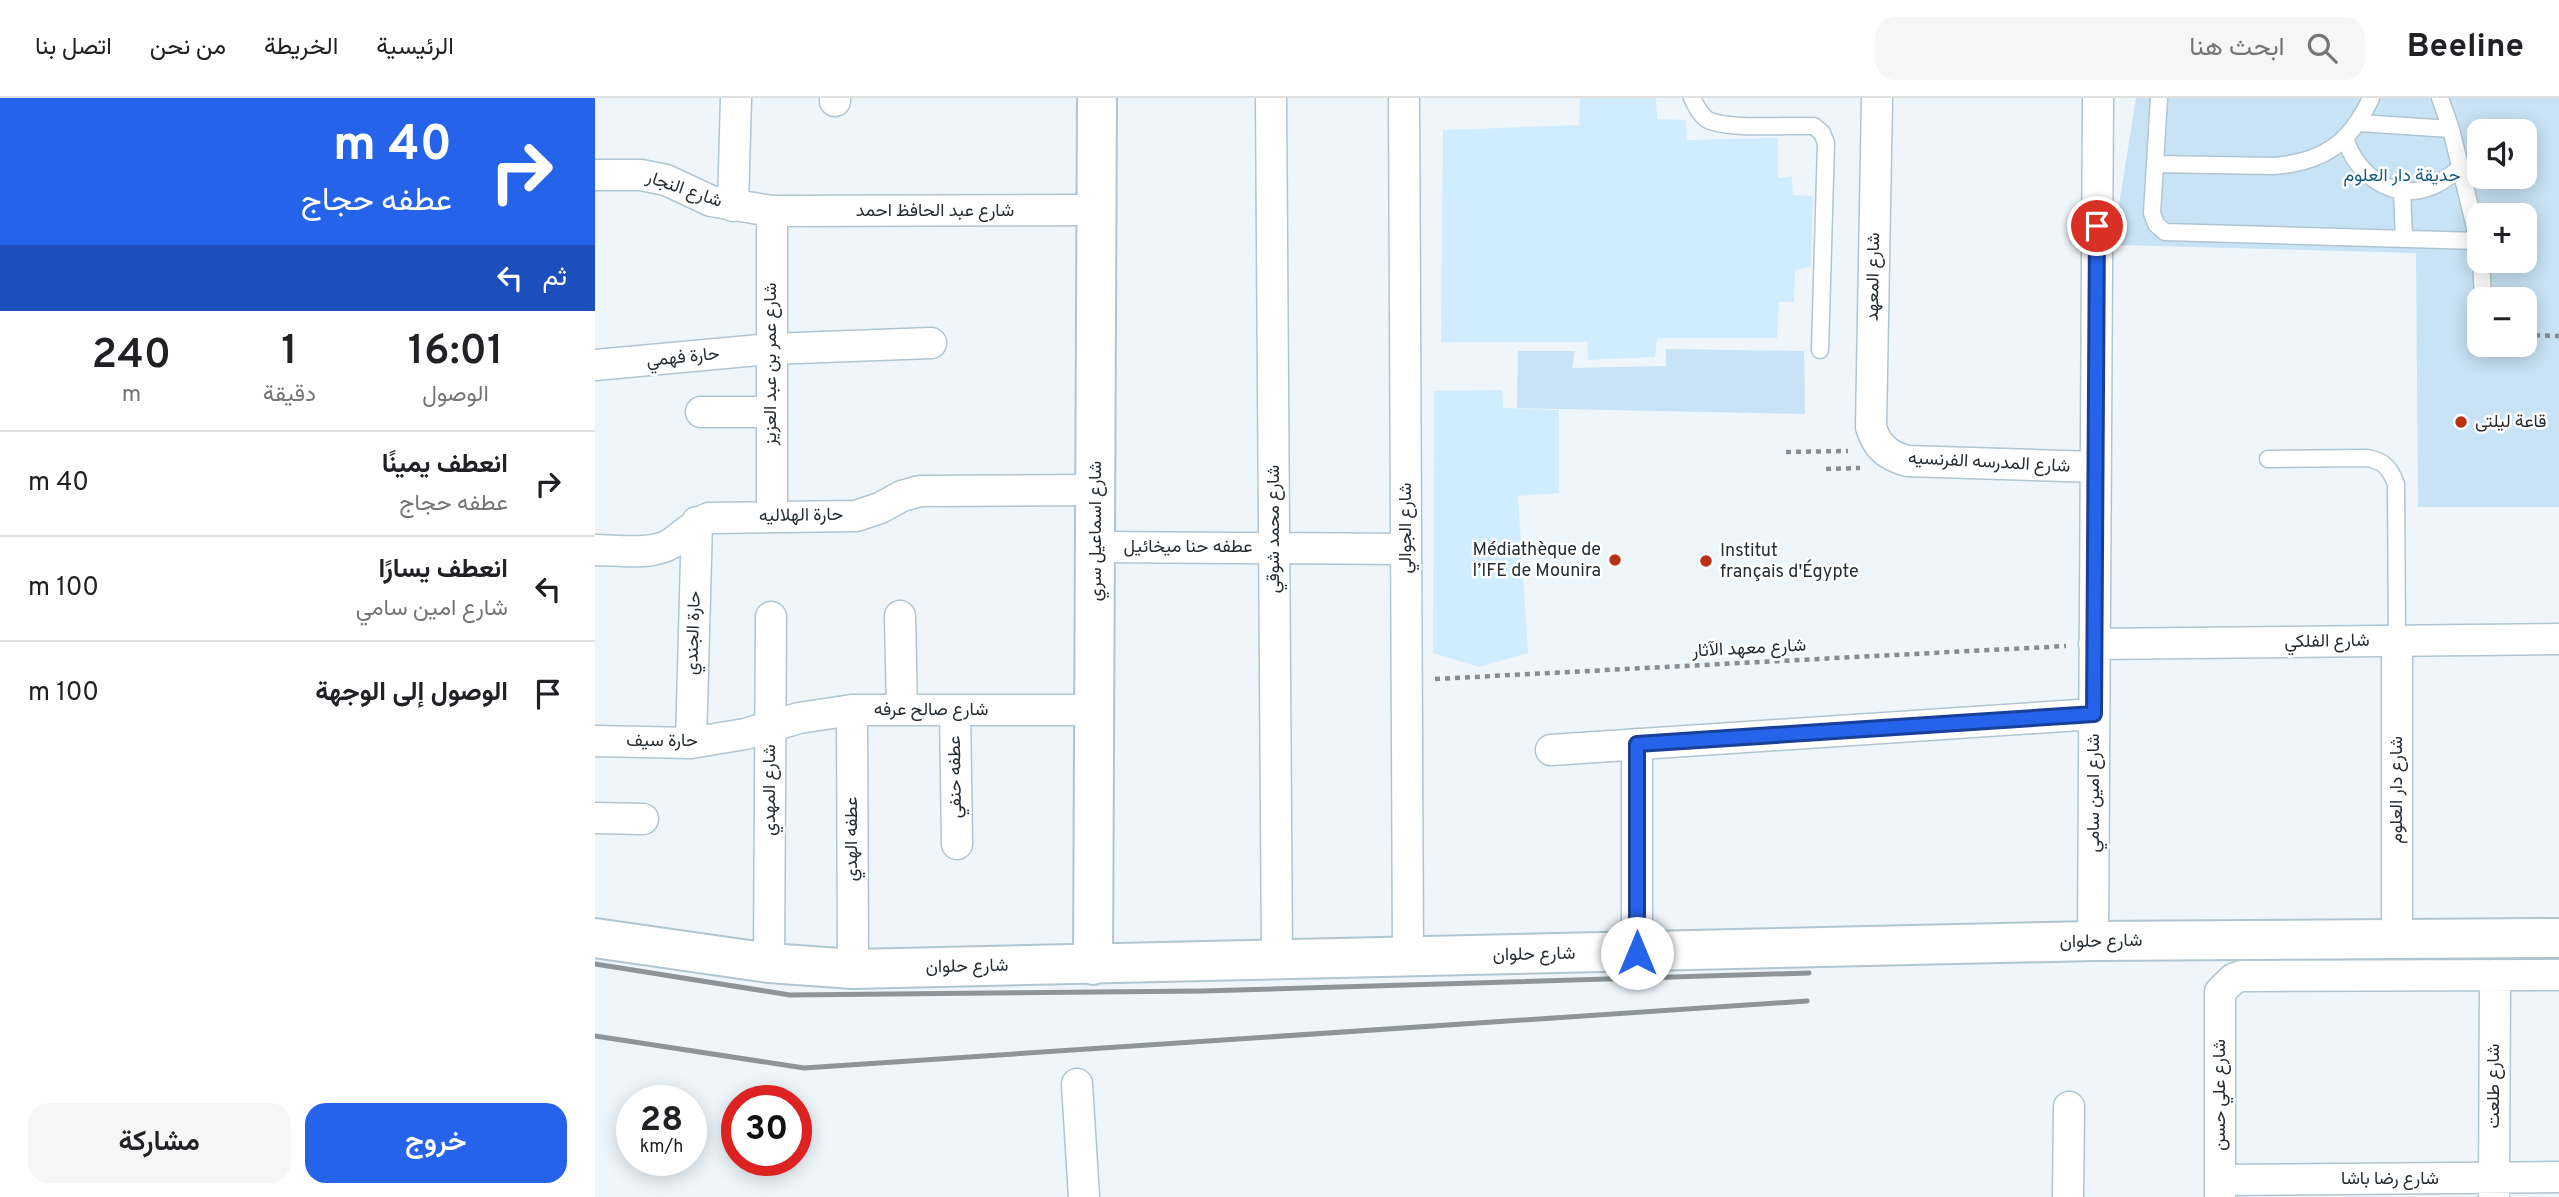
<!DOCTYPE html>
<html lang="ar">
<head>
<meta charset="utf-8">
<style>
	body { margin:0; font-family:Overpass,Vazirmatn,sans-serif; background:#f6f6f6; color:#202124; direction:rtl; height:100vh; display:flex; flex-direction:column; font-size:26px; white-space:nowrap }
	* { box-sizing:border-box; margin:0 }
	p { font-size:23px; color:#757577 }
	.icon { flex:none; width:38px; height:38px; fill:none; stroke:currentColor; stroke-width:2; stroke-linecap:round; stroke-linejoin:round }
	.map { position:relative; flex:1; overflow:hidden; direction:ltr }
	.drawer { display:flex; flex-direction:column; background:#fff; width:595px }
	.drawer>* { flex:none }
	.guide { background:#2563eb; color:#fff; overflow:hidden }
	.fabs { position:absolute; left:1872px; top:21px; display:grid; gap:14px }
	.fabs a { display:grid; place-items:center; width:70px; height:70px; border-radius:14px; background:#fff; box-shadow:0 4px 18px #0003; font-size:35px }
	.speed { position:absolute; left:21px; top:987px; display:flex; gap:14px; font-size:35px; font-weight:700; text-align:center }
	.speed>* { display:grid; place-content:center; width:91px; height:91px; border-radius:50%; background:#fff; box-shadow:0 4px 18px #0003; line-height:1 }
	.speed small { font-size:18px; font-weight:400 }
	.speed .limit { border:10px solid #d22; background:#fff; color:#111 }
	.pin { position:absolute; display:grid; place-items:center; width:60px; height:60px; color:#fff; margin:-30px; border:4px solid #fff; border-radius:50%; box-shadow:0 2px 7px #0007 }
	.me { position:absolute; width:77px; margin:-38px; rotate:0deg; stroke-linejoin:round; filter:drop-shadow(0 0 5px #0008) }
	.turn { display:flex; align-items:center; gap:24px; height:147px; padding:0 28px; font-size:32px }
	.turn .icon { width:91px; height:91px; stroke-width:2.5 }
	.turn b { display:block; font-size:49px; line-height:60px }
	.then { display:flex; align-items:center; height:66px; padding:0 28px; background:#0003; gap:14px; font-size:26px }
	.eta { display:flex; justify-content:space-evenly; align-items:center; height:119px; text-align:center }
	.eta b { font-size:42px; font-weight:600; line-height:49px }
	.action { display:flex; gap:14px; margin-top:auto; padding:14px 28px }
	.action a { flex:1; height:80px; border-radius:21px; background:#2563eb; color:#fff; font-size:28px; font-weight:600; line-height:80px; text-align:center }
	.action a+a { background:#f6f6f6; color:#202124 }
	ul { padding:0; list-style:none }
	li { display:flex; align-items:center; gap:21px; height:105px; padding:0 28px; border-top:2px solid #e0e0e0 }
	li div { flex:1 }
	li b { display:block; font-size:26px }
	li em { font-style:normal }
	header { display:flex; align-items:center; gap:42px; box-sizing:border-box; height:98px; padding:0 35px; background:#fff; border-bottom:2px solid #e0e0e0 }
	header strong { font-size:33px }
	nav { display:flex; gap:38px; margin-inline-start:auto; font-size:24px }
	.search { width:490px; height:63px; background:#f6f6f6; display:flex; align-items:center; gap:18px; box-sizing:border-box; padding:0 24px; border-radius:21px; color:#757577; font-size:26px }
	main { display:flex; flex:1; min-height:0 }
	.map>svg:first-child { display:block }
	.built { fill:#d0edff }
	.green { fill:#c7e3f5; fill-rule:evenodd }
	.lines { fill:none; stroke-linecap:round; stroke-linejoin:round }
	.lane-casing { stroke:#b0c5d2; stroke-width:19 }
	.street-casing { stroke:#b0c5d2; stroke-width:33 }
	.secondary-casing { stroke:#b0c5d2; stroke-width:42 }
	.path { stroke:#858d92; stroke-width:4.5; stroke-dasharray:5 5; stroke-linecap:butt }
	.lane { stroke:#fff; stroke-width:16 }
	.street { stroke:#fff; stroke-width:30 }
	.secondary { stroke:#fff; stroke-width:38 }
	.rail { stroke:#8d959a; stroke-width:5 }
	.route-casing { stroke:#184099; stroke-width:18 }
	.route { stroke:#2563eb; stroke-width:12 }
	.poi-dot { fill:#bc3114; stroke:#fff; stroke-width:2.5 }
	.labels { text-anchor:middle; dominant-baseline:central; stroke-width:5; stroke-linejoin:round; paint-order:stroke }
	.park-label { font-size:18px; fill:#175b7e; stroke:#fff }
	.street-label { font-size:18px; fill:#252d32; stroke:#fff }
	.poi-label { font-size:18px; fill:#252d32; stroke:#fff; text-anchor:start }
</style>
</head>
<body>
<header>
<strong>Beeline</strong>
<div class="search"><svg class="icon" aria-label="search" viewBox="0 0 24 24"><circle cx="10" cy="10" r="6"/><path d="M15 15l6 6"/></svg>ابحث هنا</div>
<nav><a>الرئيسية</a><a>الخريطة</a><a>من نحن</a><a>اتصل بنا</a></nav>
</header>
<main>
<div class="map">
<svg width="1964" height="1099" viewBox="0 0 1964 1099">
	<rect width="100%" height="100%" fill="#eef6fc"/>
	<!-- built -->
	<path class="built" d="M 985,0 L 1061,0 L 1062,21 L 1091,22 L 1092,42 L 1183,40 L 1183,80 L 1197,78 L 1198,97 L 1218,98 L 1216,169 L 1200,172 L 1199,204 L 1184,204 L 1182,240 L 1062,240 L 1060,259 L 993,262 L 992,244 L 846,244 L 848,32 L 984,27 Z
		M 907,292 L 908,310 L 964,312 L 964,395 L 923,398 L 933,555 L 884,569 L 838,555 L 839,293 Z"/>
	<!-- green -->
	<path class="green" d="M 1541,0 L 1964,0 L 1964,409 L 1823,409 L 1821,155 L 1521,147 L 1523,113 ZM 1885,33 L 1930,33 L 1930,79 L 1885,79 ZM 1885,117 L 1930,117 L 1930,163 L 1885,163 ZM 1885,201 L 1930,201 L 1930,247 L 1885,247 Z
		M 1071,251 L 1209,253 L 1210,316 L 922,310 L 923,253 L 980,253 L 977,270 L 1071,268 Z"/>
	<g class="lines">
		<defs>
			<path id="lane" d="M 1097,0 C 1101,8 1105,17 1113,22 C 1134,32 1194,27 1219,28 L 1227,35 L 1231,45 L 1225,252
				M 1564,0 L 1557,115 L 1561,126 L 1570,134 L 1884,143
				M 1845,0 L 1856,31 L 1885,150
				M 1764,25 L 1856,31
				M 1750,40 C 1762,77 1798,105 1838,88 C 1848,84 1857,76 1865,70
				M 1560,66 L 1679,68 C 1729,64 1755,45 1776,0
				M 1807,93 L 1809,141
				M 1886,163 L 1888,201
				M 1673,361 L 1772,360 C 1789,363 1795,370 1801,386 L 1802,543"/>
			<path id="street" d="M 676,0 L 682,862
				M 809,0 L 813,860
				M 1282,0 L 1276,329 C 1282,349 1292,357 1312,363 L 1501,369
				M 240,3 L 240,0
				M 0,77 L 46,77 L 71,82 L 116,103 L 177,113 L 502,112
				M 138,108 L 141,0
				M 0,267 L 175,251 L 336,245
				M 106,314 L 176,314
				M 177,418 L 177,113
				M 501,449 L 811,451
				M 0,452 C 23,452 57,458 77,445 C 90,436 99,426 114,420 L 261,418 L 285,410 L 307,398 L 325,393 L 501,392
				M 305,518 L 307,612
				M 1499,546 L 1964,541
				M 257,612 L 258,871
				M 360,612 L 362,746
				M 0,643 L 96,645 L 150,636 L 204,620 L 257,612 L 500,612
				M 96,645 L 102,424
				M 1042,646 L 1042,855
				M 956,652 L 1499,616
				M 0,720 L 48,721
				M 1802,841 L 1802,543
				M 1498,843 L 1503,0
				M 174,865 L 176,519
				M 482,986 L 489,1099
				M 1625,1082 L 1964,1079
				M 1473,1099 L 1474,1009
				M 1625,1099 L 1625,894 L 1638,881 L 1646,878 L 1964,877
				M 1899,1099 L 1900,877"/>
			<path id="secondary" d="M 0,840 L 174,865 L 258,871 L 1498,843 L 1964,840
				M 498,867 L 502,0"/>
		</defs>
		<!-- lane casing -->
		<use href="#lane" class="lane-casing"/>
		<!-- street casing -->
		<use href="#street" class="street-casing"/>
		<!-- secondary casing -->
		<use href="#secondary" class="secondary-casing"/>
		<!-- path -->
		<path class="path" d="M 1930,237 L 1964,238
			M 1191,354 L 1253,353
			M 1231,371 L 1265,370
			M 840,581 L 1471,548"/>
		<!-- lane -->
		<use href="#lane" class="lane"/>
		<!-- street -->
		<use href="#street" class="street"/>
		<!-- secondary -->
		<use href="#secondary" class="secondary"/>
		<!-- rail -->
		<path class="rail" d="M 0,866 L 195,897 L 608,893 L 1214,875
			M 0,938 L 209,970 L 1212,903"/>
	</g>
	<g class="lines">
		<defs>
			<path id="route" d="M 1042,855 L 1042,646 L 1499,616 L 1502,128"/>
		</defs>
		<!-- route casing -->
		<use href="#route" class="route-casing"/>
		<!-- route -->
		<use href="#route" class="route"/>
	</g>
	<!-- markers -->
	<g class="poi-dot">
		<circle cx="1866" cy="324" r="7"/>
		<circle cx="1020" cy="462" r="7"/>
		<circle cx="1111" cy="463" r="7"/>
	</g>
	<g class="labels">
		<!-- park labels -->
		<g class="park-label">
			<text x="1807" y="78">حديقة دار العلوم</text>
		</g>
		<!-- street labels -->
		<g class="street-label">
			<text transform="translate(89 92) rotate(19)">شارع النجار</text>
			<text x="340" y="113">شارع عبد الحافظ احمد</text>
			<text transform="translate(1279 179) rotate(-89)">شارع المعهد</text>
			<text transform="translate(88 260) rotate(-6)">حارة فهمي</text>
			<text transform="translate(176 266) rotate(-90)">شارع عمر بن عبد العزيز</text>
			<text transform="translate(1394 365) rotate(3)">شارع المدرسه الفرنسيه</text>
			<text transform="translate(206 418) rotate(-1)">حارة الهلاليه</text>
			<text transform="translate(811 430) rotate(-90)">شارع الجوالي</text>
			<text transform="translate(679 431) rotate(-90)">شارع محمد شوقي</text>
			<text transform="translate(501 433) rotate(-90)">شارع اسماعيل سري</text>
			<text x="593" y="449">عطفه حنا ميخائيل</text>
			<text transform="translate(99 535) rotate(-88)">حارة الجندي</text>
			<text transform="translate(1732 544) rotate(-1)">شارع الفلكي</text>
			<text transform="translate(1154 551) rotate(-3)">شارع معهد الآثار</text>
			<text x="336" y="612">شارع صالح عرفه</text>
			<text x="67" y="643">حارة سيف</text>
			<text transform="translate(361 679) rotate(-91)">عطفه حنفي</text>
			<text transform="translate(175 692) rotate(-90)">شارع المهدي</text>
			<text transform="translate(1802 692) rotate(-90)">شارع دار العلوم</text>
			<text transform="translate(1499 695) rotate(-90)">شارع امين سامي</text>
			<text transform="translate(257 741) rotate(-90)">عطفه الهدي</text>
			<text transform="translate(1506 844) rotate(-1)">شارع حلوان</text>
			<text transform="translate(939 857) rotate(-1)">شارع حلوان</text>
			<text transform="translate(372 869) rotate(-1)">شارع حلوان</text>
			<text transform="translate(1899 988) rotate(-90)">شارع طلعت</text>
			<text transform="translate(1625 997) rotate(-90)">شارع علي حسن</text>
			<text x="1795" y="1081">شارع رضا باشا</text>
		</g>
		<!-- poi labels -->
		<g class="poi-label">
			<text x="1880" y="324">قاعة ليلتى</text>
			<text x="1006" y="452" text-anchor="end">Médiathèque de<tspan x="1006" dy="21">l’IFE de Mounira</tspan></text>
			<text x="1125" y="453">Institut<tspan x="1125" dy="21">français d'Égypte</tspan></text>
		</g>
	</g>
</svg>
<div class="fabs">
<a><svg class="icon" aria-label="sound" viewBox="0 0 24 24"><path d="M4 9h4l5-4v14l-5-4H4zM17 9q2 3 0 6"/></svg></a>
<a>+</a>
<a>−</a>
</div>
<div class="speed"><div>28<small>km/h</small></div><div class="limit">30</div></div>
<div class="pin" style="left:1502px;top:128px;background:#d93025"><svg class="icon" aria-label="arrive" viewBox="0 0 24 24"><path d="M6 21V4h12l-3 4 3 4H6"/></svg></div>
<svg class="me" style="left:1042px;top:855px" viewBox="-20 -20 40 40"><circle r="19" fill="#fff"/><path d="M0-13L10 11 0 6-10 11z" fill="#2563eb"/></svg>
</div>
<section class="drawer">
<div class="guide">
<div class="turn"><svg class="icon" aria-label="right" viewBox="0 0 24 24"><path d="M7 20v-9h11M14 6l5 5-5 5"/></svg><div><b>40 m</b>عطفه حجاج</div></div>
<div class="then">ثم<svg class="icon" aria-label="left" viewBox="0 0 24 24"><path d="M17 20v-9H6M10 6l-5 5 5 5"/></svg></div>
</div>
<div class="eta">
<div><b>16:01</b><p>الوصول</p></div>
<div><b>1</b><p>دقيقة</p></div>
<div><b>240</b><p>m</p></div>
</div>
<ul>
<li><svg class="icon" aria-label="right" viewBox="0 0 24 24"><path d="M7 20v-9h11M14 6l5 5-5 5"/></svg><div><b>انعطف يمينًا</b><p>عطفه حجاج</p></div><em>40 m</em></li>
<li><svg class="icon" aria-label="left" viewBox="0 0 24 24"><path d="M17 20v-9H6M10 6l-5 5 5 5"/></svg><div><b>انعطف يسارًا</b><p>شارع امين سامي</p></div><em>100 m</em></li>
<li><svg class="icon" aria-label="arrive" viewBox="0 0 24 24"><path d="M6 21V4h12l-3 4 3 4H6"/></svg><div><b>الوصول إلى الوجهة</b></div><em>100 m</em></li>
</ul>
<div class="action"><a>خروج</a><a>مشاركة</a></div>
</section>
</main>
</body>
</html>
